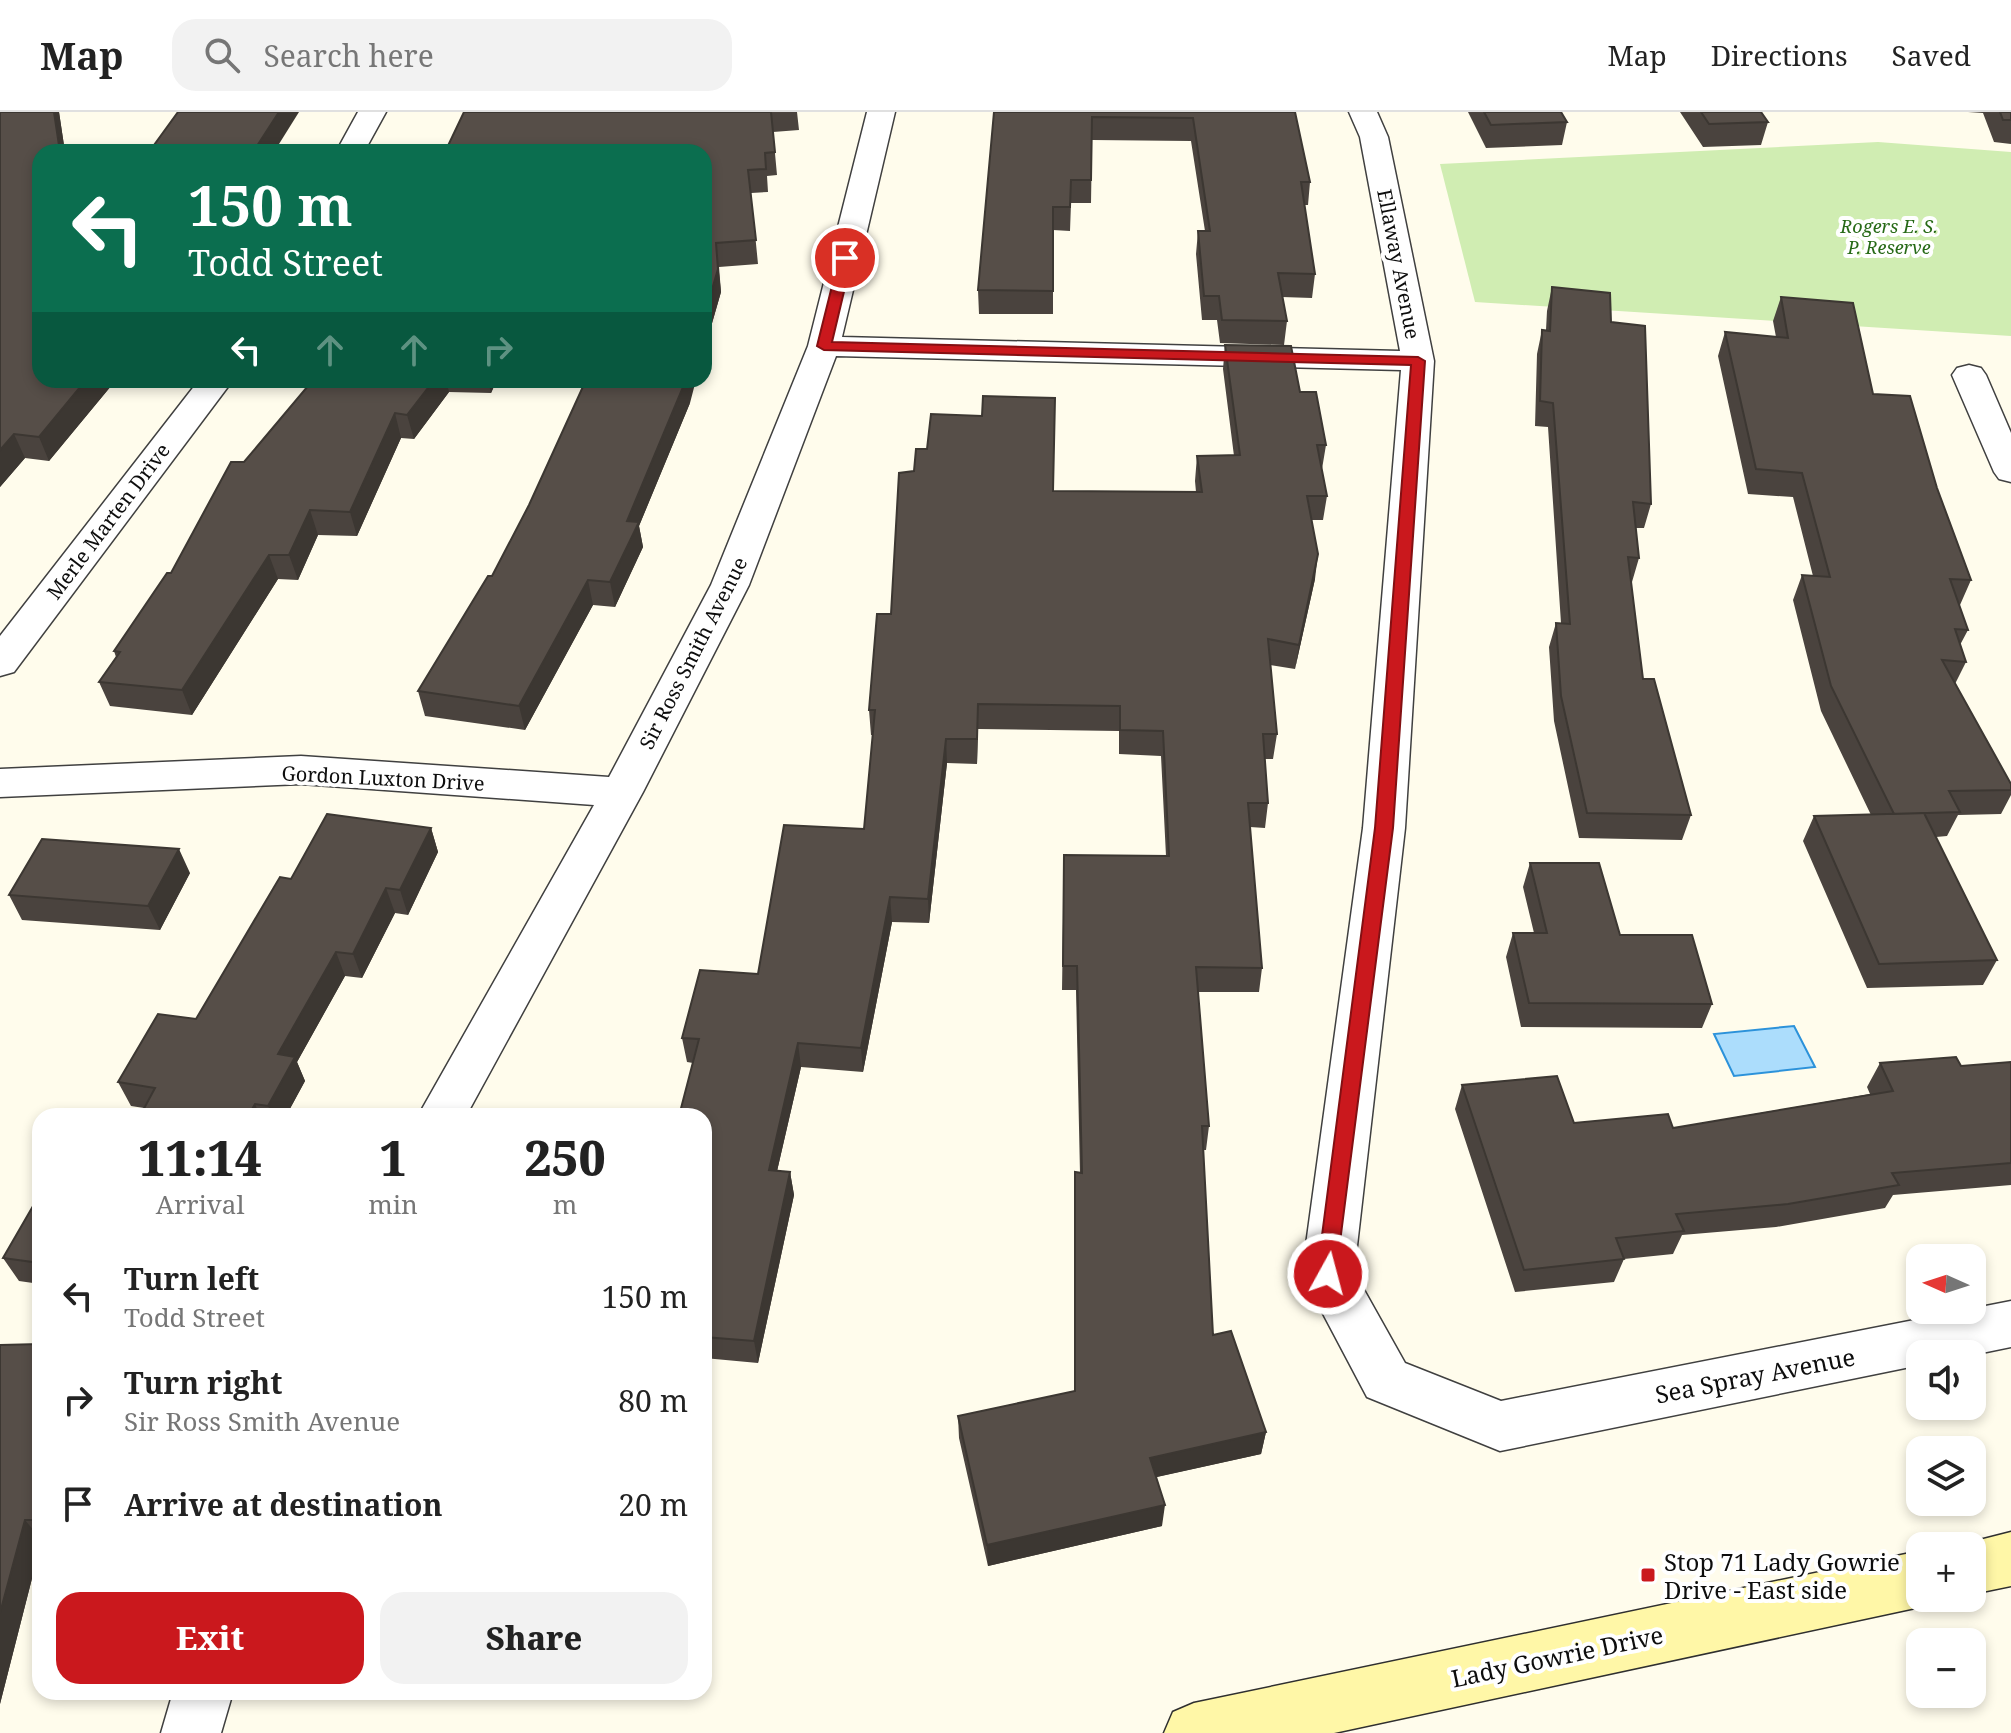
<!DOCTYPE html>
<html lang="en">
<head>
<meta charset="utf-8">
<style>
	body { margin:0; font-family:"Noto Serif",serif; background:#f2f2f2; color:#222; height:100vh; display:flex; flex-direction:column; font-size:30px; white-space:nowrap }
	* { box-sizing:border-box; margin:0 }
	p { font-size:26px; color:#767676 }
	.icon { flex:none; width:44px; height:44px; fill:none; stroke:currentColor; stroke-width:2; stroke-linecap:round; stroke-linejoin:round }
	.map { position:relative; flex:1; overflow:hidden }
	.panel { position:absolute; left:32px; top:996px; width:680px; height:592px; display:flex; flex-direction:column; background:#fff; border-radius:24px; box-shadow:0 4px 12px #0003 }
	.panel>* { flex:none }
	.guide { position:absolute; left:32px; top:32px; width:680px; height:244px; border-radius:24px; box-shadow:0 4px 12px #0003; background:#0b6e4f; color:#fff; overflow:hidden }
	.needle { width:52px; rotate:273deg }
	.tools { position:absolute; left:1906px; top:1132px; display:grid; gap:16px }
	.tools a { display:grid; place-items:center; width:80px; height:80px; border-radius:16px; background:#fff; box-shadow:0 4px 12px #0003; font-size:40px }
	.pin { position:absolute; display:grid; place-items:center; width:68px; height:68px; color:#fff; margin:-34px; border:4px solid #fff; border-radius:50%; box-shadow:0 2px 8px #0007 }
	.me { position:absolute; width:88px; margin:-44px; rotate:7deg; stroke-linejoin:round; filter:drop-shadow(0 0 6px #0008) }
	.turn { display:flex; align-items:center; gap:28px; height:168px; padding:0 24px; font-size:36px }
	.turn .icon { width:104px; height:104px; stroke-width:2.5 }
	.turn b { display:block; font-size:56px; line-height:68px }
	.lanes { display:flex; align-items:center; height:76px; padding:0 24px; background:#0003; justify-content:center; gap:40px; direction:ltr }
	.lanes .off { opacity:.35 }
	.eta { display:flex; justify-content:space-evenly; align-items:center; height:136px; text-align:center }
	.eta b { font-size:48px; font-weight:800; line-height:56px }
	.primary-button { display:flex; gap:16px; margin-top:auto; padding:16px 24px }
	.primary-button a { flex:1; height:92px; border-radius:24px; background:#ca181d; color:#fff; font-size:32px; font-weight:800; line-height:92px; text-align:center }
	.primary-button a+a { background:#f2f2f2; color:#222 }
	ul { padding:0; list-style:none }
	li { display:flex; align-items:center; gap:24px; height:104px; padding:0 24px }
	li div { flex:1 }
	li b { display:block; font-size:30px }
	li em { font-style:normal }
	header { display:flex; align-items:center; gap:48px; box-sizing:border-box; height:112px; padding:0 40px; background:#fff; border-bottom:2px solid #e0e0e0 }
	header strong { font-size:38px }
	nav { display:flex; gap:44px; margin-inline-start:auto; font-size:28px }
	.search { width:560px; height:72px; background:#f2f2f2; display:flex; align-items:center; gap:20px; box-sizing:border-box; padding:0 28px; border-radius:24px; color:#767676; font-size:30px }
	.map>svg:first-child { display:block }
	.green { fill:#d0edb2 }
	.water { fill:#acddfc; stroke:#2c92da; stroke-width:2 }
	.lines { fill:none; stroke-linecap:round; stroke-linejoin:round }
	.street-casing { stroke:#404040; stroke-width:3 }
	.secondary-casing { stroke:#2f2f2f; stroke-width:3 }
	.street { fill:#fff; fill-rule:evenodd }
	.secondary { fill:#fff7a7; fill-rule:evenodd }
	.wall { fill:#4a433e }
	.shaded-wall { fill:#3c3732 }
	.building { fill:#564e48; stroke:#3c3732; stroke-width:2 }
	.route { fill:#ca181d; stroke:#831013; stroke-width:2 }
	.poi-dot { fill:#ca181d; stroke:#fff; stroke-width:3 }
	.labels { text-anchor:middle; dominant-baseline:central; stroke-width:8; stroke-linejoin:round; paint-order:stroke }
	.far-park-label { font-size:18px; font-style:italic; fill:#276a17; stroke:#fff }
	.street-label { font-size:20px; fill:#0d0d0d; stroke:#fff }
	.near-street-label { font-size:24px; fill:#0d0d0d; stroke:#fff }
	.near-poi-label { font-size:24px; fill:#0d0d0d; stroke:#fff; text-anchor:start }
</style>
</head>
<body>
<header>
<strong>Map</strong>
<div class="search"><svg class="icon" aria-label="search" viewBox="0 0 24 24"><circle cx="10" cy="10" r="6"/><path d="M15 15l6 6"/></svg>Search here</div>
<nav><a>Map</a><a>Directions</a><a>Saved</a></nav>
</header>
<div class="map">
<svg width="2011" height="1621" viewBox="0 0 2011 1621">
	<rect width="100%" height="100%" fill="#fffcec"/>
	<!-- green -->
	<path class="green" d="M 1878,30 L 2011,40 L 2011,224 L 1475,190 L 1440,52 Z"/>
	<!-- water -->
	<path class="water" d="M 1794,914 L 1815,955 L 1734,964 L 1714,922 Z"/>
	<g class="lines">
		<defs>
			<path id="street" d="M 358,0 L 386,0 L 364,40 L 336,40 Z
				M 867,0 L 895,0 L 842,225 L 1400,239 L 1360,25 L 1349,0 L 1377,0 L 1388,25 L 1434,249 L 1405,716 L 1354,1160 L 1405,1251 L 1501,1289 L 2011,1189 L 2011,1235 L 1972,1243 L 1920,1242 L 1920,1253 L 1500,1339 L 1367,1285 L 1302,1162 L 1363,716 L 1401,258 L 836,244 L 749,473 L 643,680 L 466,1004 L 418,1004 L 594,693 L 301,672 L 0,685 L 0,657 L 301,644 L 609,665 L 711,473 L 808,234 Z
				M 1969,253 L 1981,256 L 1986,263 L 2011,321 L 2011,370 L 1999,367 L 1994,360 L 1952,263 L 1957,256 Z
				M 199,268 L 233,268 L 14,560 L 0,564 L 0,524 Z
				M 173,1580 L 233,1580 L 221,1621 L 161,1621 Z"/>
			<path id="secondary" d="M 2011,1420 L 2011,1474 L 1972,1482 L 1972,1434 L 1956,1434 Z
				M 1920,1439 L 1920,1486 L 1940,1486 L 1920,1495 L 1334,1621 L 1164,1621 L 1173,1600 L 1194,1591 Z"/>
		</defs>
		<!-- street casing -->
		<use href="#street" class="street-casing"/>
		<!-- secondary casing -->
		<use href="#secondary" class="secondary-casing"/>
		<!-- street -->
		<use href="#street" class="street"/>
		<!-- secondary -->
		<use href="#secondary" class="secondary"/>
	</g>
	<!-- wall -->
	<path class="wall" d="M 0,0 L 59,0 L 65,40 L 40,268 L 116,268 L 49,349 L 25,346 L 0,375 Z
		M 464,0 L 797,0 L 799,18 L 773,20 L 777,63 L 767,64 L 768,80 L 751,81 L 758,152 L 719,155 L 721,180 L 704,239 L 704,40 Z
		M 994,0 L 1295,0 L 1310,70 L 1308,93 L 1304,93 L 1315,162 L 1312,186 L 1282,185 L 1287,209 L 1284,233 L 1220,231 L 1217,208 L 1202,208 L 1196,142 L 1198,119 L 1205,119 L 1191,29 L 1092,28 L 1091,91 L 1071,91 L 1070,119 L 1053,118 L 1053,202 L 979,202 L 978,178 Z
		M 1468,0 L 1561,0 L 1567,10 L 1562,33 L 1486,36 Z
		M 1680,0 L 1761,0 L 1768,10 L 1761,33 L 1703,35 Z
		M 1968,0 L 2011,0 L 2011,32 L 1994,30 L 1983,1 Z
		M 1552,175 L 1611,210 L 1651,392 L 1644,416 L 1636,416 L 1639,446 L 1632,470 L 1631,470 L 1643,567 L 1691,703 L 1682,728 L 1579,726 L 1554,609 L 1549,535 L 1556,511 L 1561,511 L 1548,315 L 1535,314 L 1537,242 L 1542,218 L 1546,218 L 1547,199 Z
		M 1781,185 L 1873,282 L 1937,376 L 1971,468 L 1960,493 L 1959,493 L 1968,518 L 1960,533 L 1966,550 L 1955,572 L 2011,672 L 2011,683 L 2001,702 L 1958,703 L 1947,724 L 1936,725 L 1997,848 L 1983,873 L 1867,876 L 1803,729 L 1814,704 L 1871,703 L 1821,599 L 1793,488 L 1802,463 L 1813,464 L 1793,385 L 1748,382 L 1718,244 L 1725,220 L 1776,225 L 1773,209 Z
		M 1225,233 L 1300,280 L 1326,333 L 1322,357 L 1327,384 L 1323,408 L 1312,408 L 1315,467 L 1295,557 L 1270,553 L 1277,622 L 1273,647 L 1265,647 L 1268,691 L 1265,716 L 1250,715 L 1262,856 L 1259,880 L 1198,880 L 1209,1014 L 1206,1038 L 1203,1038 L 1213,1223 L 1266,1320 L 1261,1342 L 1156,1365 L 1162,1414 L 988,1454 L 959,1326 L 958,1304 L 1074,1279 L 1074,1084 L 1075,1060 L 1080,1061 L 1076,878 L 1062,878 L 1064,743 L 1166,744 L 1161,644 L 1119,642 L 1119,619 L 978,617 L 977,652 L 947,651 L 929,811 L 892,810 L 863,960 L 801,955 L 777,1059 L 790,1060 L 794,1083 L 758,1251 L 704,1246 L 704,1004 L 693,951 L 687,950 L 682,926 L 758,862 L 864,717 L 873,623 L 871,623 L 869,598 L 891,502 L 1053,379 L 1196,380 L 1195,369 L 1197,344 L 1234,344 L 1223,257 Z
		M 313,268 L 497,268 L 491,281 L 449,280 L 414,327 L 401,326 L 357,424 L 318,423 L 298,468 L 278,467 L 192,603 L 110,594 L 99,570 L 116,545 L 114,539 L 171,461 L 244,350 Z
		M 690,291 L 639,414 L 643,435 L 615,495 L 593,493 L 525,618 L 425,604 L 418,579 L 492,464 L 529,393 Z
		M 431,716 L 438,740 L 408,803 L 395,801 L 362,866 L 345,864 L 297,950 L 305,969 L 286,1004 L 140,1004 L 144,996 L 131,994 L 118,970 L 196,907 L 291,767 Z
		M 1530,751 L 1620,823 L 1712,892 L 1702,916 L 1521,915 L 1506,845 L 1513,821 L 1534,821 L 1523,775 Z
		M 190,761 L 160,818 L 22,808 L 9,783 Z
		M 2011,950 L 2011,1073 L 1893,1083 L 1885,1096 L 1776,1115 L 1682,1123 L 1673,1142 L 1624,1147 L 1614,1170 L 1515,1180 L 1455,997 L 1462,973 L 1574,1011 L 1673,1016 L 1870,982 L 1867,975 L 1880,951 L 1961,954 Z
		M 40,1082 L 40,1172 L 19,1169 L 3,1146 Z
		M 40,1232 L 40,1435 L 0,1592 L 0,1233 Z"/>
	<!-- shaded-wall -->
	<path class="shaded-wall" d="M 54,0 L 59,0 L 65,40 L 60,40 Z
		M 279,0 L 299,0 L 274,40 L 253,40 Z
		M 716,131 L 721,180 L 704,239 L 704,205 Z
		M 86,268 L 116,268 L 49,349 L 39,325 Z
		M 434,268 L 446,268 L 449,280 L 414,327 L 407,303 Z
		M 488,268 L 497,268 L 491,281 Z
		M 686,268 L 696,268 L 690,291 L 639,414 L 643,435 L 615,495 L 610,470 L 627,409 Z
		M 395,301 L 401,326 L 357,424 L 350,400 Z
		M 14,322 L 25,346 L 0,375 L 0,338 Z
		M 310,398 L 318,423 L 298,468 L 289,443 Z
		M 1318,442 L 1315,467 L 1295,557 L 1299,533 Z
		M 269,443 L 278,467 L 192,603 L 182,578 Z
		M 588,468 L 593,493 L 525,618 L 519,594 Z
		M 978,592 L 978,617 L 977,652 L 977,627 Z
		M 946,627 L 947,651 L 929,811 L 928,787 Z
		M 431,716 L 438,740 L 408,803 L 400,778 Z
		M 179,737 L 190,761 L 160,818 L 148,794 Z
		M 386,776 L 395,801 L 362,866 L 353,842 Z
		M 890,785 L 892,810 L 863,960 L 861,936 Z
		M 336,840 L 345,864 L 297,950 L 305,969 L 286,1004 L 273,1004 L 268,994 L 278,942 Z
		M 798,931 L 801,955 L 772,1081 L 769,1058 Z
		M 255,992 L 260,1004 L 248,1004 Z
		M 790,1060 L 794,1083 L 758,1251 L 754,1229 Z
		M 1266,1320 L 1261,1342 L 1148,1367 L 1150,1346 Z
		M 1165,1393 L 1162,1414 L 988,1454 L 987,1433 Z
		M 25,1408 L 40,1426 L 40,1435 L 0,1592 L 0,1501 Z"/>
	<!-- building -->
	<path class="building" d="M 0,0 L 54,0 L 60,40 L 40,40 L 40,268 L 86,268 L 39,325 L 14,322 L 0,338 Z
		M 178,0 L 279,0 L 253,40 L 149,40 Z
		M 464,0 L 771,0 L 775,40 L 765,41 L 766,57 L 748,58 L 756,128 L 716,131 L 718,157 L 704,205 L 704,40 L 445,40 Z
		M 994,0 L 1295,0 L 1310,70 L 1301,70 L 1315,162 L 1278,161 L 1287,209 L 1222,208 L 1219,184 L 1204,184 L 1198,119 L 1210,119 L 1193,6 L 1092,5 L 1091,68 L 1071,68 L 1070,95 L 1053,95 L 1053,179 L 978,178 Z
		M 1484,0 L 1561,0 L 1567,10 L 1491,13 Z
		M 1701,0 L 1761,0 L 1768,10 L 1709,12 Z
		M 2000,0 L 2011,0 L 2011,8 L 2003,8 Z
		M 1552,175 L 1610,181 L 1611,210 L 1645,214 L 1651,392 L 1633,390 L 1639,446 L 1628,445 L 1643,567 L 1654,567 L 1691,703 L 1587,701 L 1561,584 L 1556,511 L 1570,512 L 1553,291 L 1540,289 L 1542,218 L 1550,219 Z
		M 1781,185 L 1853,191 L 1873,282 L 1910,284 L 1937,376 L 1971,468 L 1950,467 L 1968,518 L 1955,517 L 1966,550 L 1942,548 L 2011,672 L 2011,678 L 1949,679 L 1960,700 L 1894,702 L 1831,574 L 1802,463 L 1830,465 L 1802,361 L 1756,357 L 1725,220 L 1788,226 Z
		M 1225,233 L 1291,234 L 1300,280 L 1316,280 L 1326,333 L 1317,333 L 1327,384 L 1307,384 L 1318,442 L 1299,533 L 1268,527 L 1277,622 L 1263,622 L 1268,691 L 1248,691 L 1262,856 L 1196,855 L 1209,1014 L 1202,1014 L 1213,1223 L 1231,1219 L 1266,1320 L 1150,1346 L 1165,1393 L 987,1433 L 958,1304 L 1075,1279 L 1075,1060 L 1082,1061 L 1077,854 L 1063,854 L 1064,743 L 1169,744 L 1163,619 L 1120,618 L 1120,594 L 978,592 L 977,627 L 946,627 L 928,787 L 890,785 L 861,936 L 798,931 L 769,1058 L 790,1060 L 754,1229 L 704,1225 L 704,1004 L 679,1004 L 699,927 L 682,926 L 700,858 L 758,862 L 784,713 L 864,717 L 875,598 L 869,598 L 877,502 L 891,502 L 899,361 L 914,359 L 916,337 L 927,337 L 931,302 L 982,304 L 983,284 L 1055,286 L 1053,379 L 1202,380 L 1197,344 L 1240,343 Z
		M 313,268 L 434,268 L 407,303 L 395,301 L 350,400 L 310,398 L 289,443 L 269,443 L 182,578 L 99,570 L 120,540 L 114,539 L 167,461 L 171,461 L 231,350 L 244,350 Z
		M 586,268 L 686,268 L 627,409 L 639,410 L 610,470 L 588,468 L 519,594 L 418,579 L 488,464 L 492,464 L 529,393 Z
		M 1924,701 L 1997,848 L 1879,852 L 1814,704 Z
		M 327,702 L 431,716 L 400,778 L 386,776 L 353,842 L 336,840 L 278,942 L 295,945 L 268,994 L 255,992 L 248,1004 L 140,1004 L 155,976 L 118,970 L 158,902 L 196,907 L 280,765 L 291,767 Z
		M 42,727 L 179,737 L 148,794 L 9,783 Z
		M 1530,751 L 1599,751 L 1620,823 L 1692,823 L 1712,892 L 1529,891 L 1513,821 L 1547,821 Z
		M 1956,945 L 1961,954 L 2011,950 L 2011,1051 L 1892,1061 L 1899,1073 L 1788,1092 L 1676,1102 L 1684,1119 L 1616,1126 L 1624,1147 L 1524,1158 L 1462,973 L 1557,964 L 1574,1011 L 1668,1002 L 1673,1016 L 1893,979 L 1880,951 Z
		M 40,1082 L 40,1151 L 3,1146 Z
		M 40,1232 L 40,1405 L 39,1408 L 25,1408 L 0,1501 L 0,1233 Z"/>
	<!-- route -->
	<path class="route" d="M 845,142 L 852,146 L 832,230 L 1418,245 L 1425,249 L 1393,716 L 1335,1169 L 1328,1171 L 1320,1169 L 1317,1162 L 1375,716 L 1411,253 L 824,238 L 817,234 L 839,146 Z"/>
	<!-- markers -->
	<rect class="poi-dot" x="1640" y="1455" width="16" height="16" rx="4"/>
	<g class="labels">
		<!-- far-park labels -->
		<g class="far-park-label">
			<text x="1889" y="114">Rogers E. S.<tspan x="1889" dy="21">P. Reserve</tspan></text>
		</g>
		<!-- street labels -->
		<g class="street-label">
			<text transform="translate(1399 152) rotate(79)">Ellaway Avenue</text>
			<text transform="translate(108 409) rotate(-53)">Merle Marten Drive</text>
			<text transform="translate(693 541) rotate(-63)">Sir Ross Smith Avenue</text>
			<text transform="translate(383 666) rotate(3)">Gordon Luxton Drive</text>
		</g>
		<!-- near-street labels -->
		<g class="near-street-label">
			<text transform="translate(1755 1263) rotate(-11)">Sea Spray Avenue</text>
			<text transform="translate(1557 1544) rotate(-12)">Lady Gowrie Drive</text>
		</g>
		<!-- near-poi labels -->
		<g class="near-poi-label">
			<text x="1664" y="1449">Stop 71 Lady Gowrie<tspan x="1664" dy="28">Drive - East side</tspan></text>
		</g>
	</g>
</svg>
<div class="tools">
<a><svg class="needle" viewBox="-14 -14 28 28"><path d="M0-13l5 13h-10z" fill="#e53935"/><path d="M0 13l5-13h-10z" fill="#767676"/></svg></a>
<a><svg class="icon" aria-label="sound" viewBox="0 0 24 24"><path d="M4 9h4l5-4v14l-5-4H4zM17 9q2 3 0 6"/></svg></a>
<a><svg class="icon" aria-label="layers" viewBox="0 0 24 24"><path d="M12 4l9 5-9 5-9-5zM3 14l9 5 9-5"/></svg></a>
<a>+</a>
<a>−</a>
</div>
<div class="pin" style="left:845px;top:146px;background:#d93025"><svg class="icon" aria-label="arrive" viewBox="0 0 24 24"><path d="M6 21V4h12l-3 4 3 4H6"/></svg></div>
<svg class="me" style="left:1328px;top:1162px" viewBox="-20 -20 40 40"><circle r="17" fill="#ca181d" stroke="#fff" stroke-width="3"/><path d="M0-11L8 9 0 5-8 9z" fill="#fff"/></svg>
<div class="guide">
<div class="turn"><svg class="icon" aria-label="left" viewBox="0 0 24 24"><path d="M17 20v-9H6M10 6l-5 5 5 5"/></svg><div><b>150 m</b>Todd Street</div></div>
<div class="lanes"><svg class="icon" aria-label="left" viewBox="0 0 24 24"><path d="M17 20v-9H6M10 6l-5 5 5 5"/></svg><svg class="icon off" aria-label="ahead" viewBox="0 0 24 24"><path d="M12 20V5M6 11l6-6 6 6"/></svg><svg class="icon off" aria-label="ahead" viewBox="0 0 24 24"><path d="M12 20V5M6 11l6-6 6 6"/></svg><svg class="icon off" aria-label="right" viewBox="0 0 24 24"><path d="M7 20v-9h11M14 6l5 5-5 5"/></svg></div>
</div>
<section class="panel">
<div class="eta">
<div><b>11:14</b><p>Arrival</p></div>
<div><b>1</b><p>min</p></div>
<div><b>250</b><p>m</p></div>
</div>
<ul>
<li><svg class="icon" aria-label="left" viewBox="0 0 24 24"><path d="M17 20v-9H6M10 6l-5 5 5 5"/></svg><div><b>Turn left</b><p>Todd Street</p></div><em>150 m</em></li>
<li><svg class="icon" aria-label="right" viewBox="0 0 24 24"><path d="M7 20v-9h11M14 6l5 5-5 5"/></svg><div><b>Turn right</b><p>Sir Ross Smith Avenue</p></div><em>80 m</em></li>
<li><svg class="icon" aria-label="arrive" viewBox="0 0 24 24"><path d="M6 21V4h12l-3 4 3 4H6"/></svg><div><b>Arrive at destination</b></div><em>20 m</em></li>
</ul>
<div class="primary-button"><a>Exit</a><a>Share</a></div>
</section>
</div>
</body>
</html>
